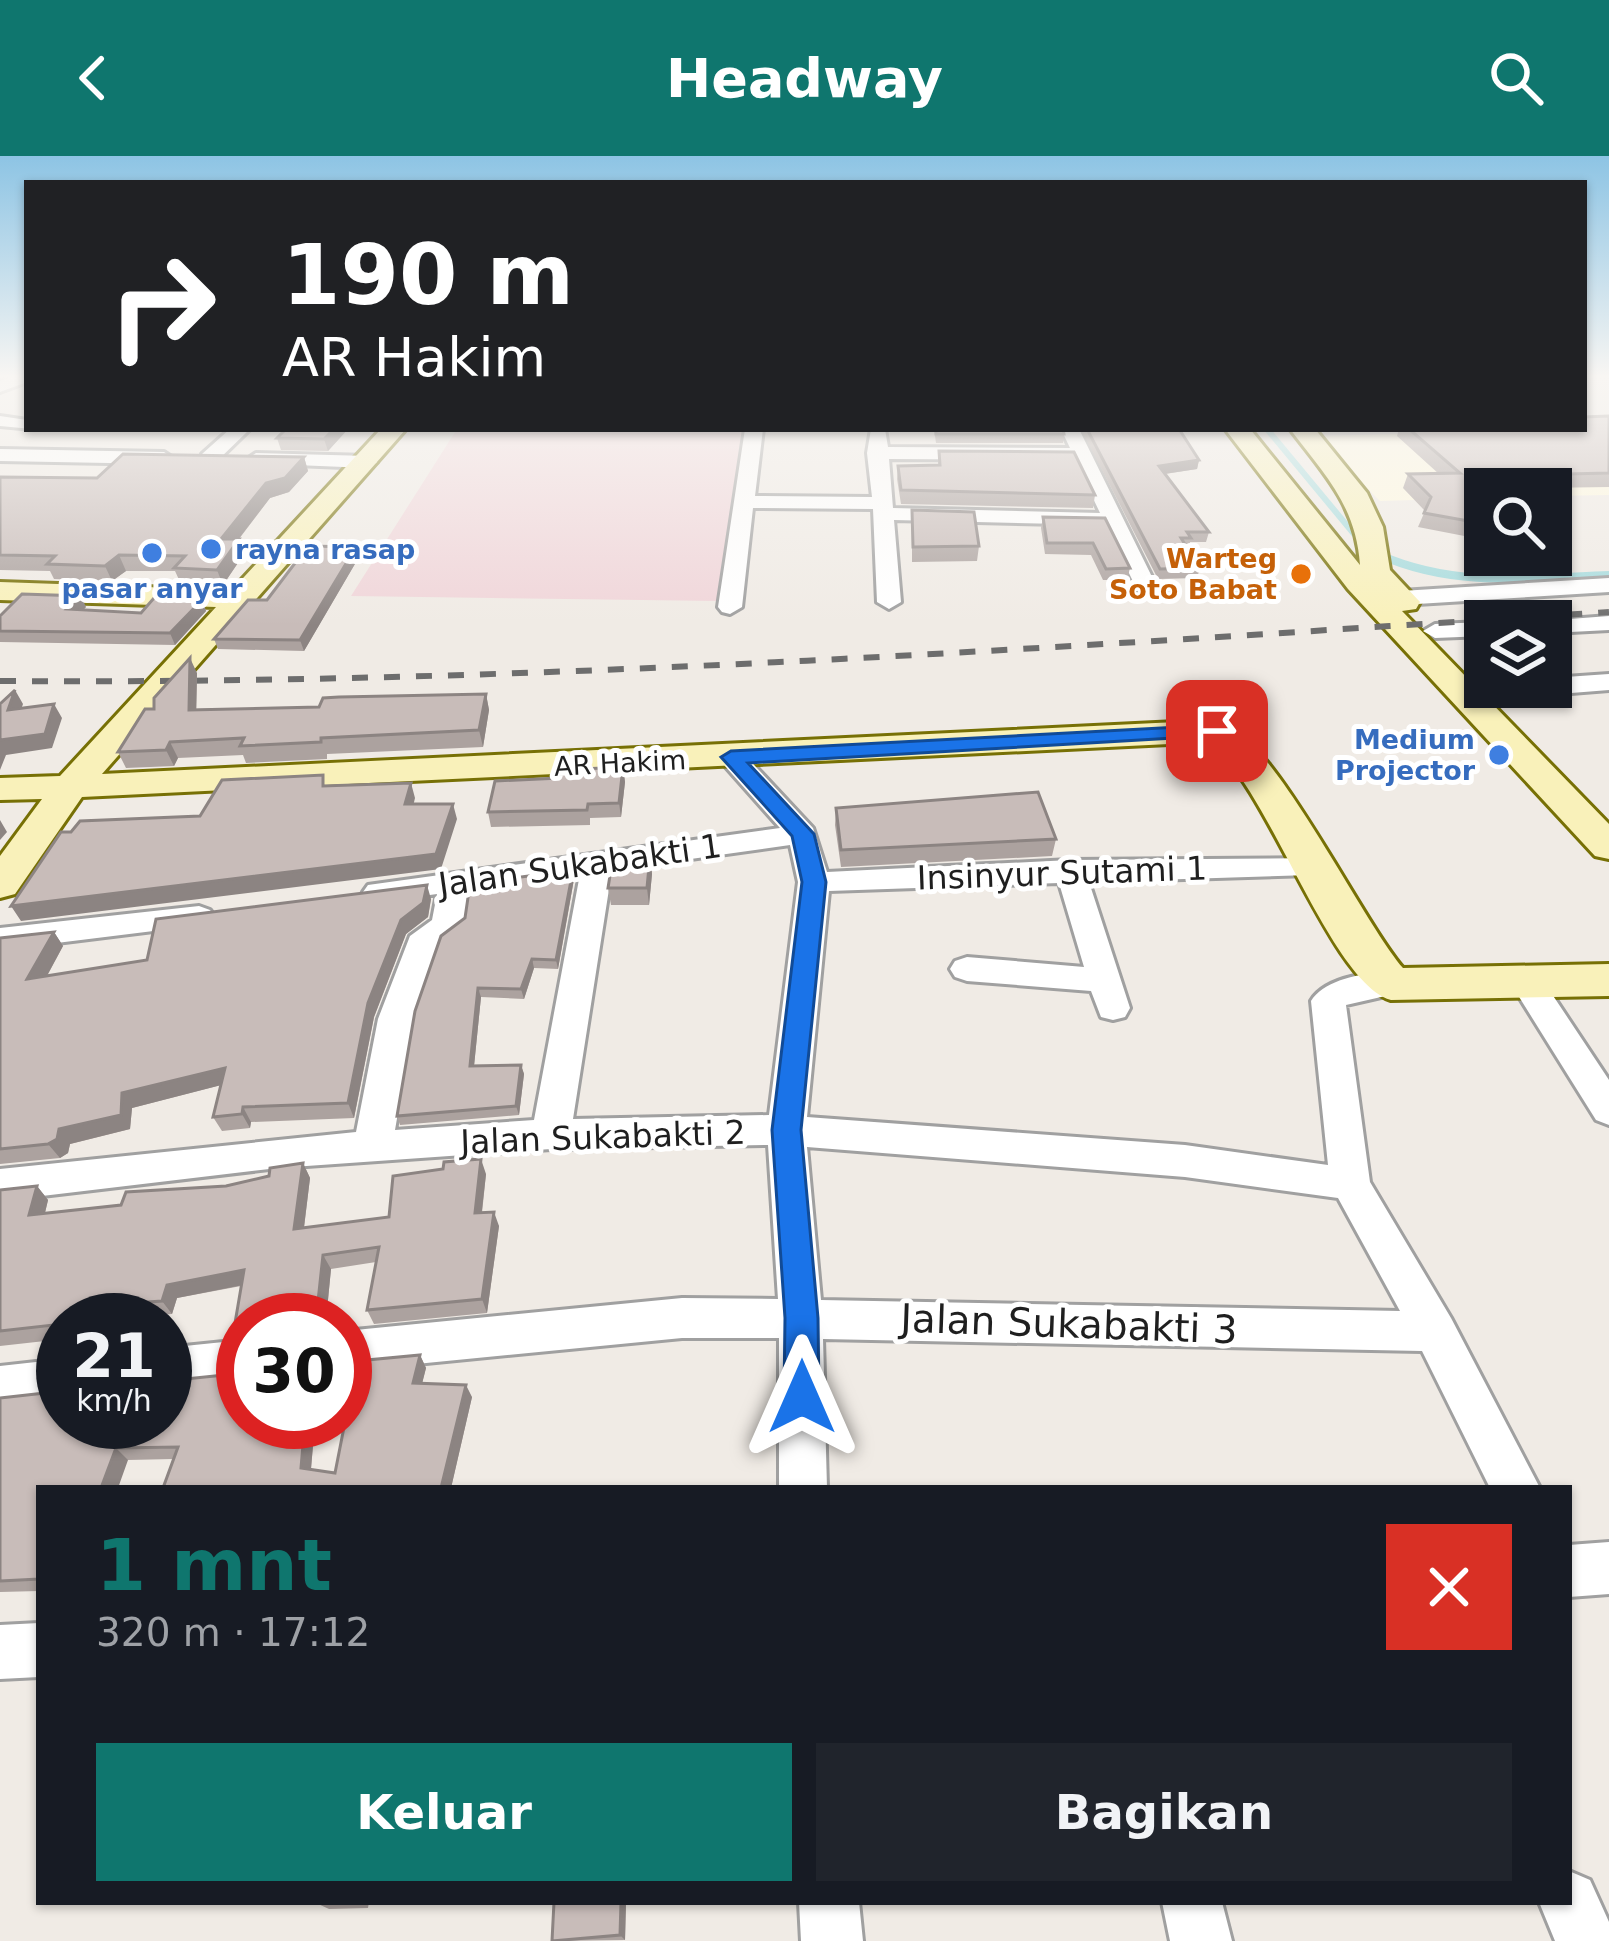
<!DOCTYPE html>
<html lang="id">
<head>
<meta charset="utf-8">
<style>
	body { margin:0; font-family:"DejaVu Sans",sans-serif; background:#20242c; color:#f1f3f6; height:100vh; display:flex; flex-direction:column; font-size:45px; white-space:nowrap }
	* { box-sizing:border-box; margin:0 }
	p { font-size:39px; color:#9ea1a6 }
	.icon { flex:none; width:66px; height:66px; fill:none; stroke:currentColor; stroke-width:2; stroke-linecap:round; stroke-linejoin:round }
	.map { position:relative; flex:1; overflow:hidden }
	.details { position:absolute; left:36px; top:1329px; width:1536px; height:420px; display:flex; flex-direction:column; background:#171b24; border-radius:0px; box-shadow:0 3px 9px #0004 }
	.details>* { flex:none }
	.top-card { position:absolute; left:24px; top:24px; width:1563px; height:252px; border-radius:0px; box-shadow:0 3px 9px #0004; background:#202124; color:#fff; overflow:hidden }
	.fabs { position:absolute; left:1464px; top:312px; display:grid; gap:24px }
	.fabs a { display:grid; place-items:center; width:108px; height:108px; border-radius:0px; background:#171b24; box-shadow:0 3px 9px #0004; font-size:60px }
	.speed { position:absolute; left:36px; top:1137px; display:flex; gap:24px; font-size:60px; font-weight:700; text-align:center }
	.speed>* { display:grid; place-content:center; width:156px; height:156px; border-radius:50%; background:#171b24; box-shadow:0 3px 9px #0004; line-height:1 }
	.speed small { font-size:30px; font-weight:400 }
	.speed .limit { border:18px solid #d22; background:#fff; color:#111 }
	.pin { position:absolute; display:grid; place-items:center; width:102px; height:102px; color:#fff; margin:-51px; border-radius:24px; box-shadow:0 6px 18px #0006 }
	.me { position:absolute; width:132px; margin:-66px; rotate:0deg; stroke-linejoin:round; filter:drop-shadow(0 0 9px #0008) }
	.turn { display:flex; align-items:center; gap:42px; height:252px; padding:0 60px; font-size:54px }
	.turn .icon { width:156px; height:156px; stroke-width:2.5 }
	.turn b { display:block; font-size:84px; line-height:102px }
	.round { display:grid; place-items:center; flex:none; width:126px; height:126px; border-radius:0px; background:#20242c }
	.head { display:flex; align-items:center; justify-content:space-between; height:204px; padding:0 60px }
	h1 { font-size:72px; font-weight:600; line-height:90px; color:#0f766e }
	.primary-button { display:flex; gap:24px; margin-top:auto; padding:24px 60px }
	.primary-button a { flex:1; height:138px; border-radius:0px; background:#0f766e; color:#fff; font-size:48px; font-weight:600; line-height:138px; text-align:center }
	.primary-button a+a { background:#20242c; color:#f1f3f6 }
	header { display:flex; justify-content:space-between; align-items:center; height:156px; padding:0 60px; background:#0f766e; color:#fff; font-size:54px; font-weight:600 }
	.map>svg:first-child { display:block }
	.commercial { fill:#f0d5d9 }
	.education { fill:#fff9df }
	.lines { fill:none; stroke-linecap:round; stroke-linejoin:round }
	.stream-far1 { stroke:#a6dbdd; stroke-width:6 }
	.stream { stroke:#a6dbdd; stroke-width:8 }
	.street-casing { stroke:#a0a0a0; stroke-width:6 }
	.secondary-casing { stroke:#777005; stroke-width:6 }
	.street { fill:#fff; fill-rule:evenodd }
	.secondary { fill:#f9f1ba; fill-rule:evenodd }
	.rail { stroke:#6d6d6d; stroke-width:6; stroke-dasharray:16 16; stroke-linecap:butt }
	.wall { fill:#aca29f }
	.shaded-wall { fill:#8c8482 }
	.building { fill:#c8bcb9; stroke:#8c8482; stroke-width:3 }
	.route { fill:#1a73e8; stroke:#114b97; stroke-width:3 }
	.shop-dot { fill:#3f7fe0; stroke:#fff; stroke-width:4.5 }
	.food-dot { fill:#e8710a; stroke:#fff; stroke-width:4.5 }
	.labels { text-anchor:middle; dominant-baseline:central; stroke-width:10; stroke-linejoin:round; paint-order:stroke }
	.far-shop-label { font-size:27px; font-weight:bold; fill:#366cbe; stroke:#fff; text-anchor:start }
	.far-food-label { font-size:27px; font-weight:bold; fill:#c56008; stroke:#fff; text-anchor:end }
	.far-street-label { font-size:27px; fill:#1f1f1f; stroke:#fff }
	.street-label { font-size:33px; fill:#1f1f1f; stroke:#fff }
	.near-street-label { font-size:39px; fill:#1f1f1f; stroke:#fff }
</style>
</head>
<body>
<header><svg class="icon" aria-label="back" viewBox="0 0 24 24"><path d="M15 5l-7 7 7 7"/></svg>Headway<svg class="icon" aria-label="search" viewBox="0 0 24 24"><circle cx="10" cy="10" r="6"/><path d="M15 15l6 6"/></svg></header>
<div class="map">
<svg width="1609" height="1785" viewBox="0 0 1609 1785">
	<rect width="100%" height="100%" fill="#f0ebe5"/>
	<!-- commercial -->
	<path class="commercial" d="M 457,273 L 748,273 L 719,445 L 351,440 Z"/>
	<!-- education -->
	<path class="education" d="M 1609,273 L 1609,339 L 1551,340 L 1551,333 L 1485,333 L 1485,342 L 1380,345 L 1314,280 Z"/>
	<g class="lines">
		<!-- stream-far1 -->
		<path class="stream-far1" d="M 1267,273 L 1364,390"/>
		<!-- stream -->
		<path class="stream" d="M 1380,399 C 1454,432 1531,422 1609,419"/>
		<defs>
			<path id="street" d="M 14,220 L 27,220 L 27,226 L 0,236 L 0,225 Z
				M 0,260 L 27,264 L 27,273 L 32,273 L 0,270 Z
				M 230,273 L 250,273 L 216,306 L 202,306 L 202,298 Z
				M 745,273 L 763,273 L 755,340 L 872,341 L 867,297 L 871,273 L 885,273 L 888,291 L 1070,292 L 1061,273 L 1079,273 L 1158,433 L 1155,438 L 1139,438 L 1106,369 L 894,364 L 901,446 L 889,453 L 877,446 L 873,353 L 753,352 L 742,451 L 730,458 L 722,456 L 718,451 ZM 889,303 L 1075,304 L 1100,357 L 893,352 Z
				M 0,293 L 164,296 L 173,302 L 164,308 L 0,305 Z
				M 256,297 L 368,300 L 377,306 L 368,312 L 249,307 L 247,303 Z
				M 1609,422 L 1609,436 L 1401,449 L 1390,442 L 1401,435 Z
				M 1609,460 L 1609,474 L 1551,477 L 1551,465 L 1543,465 Z
				M 1485,466 L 1485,480 L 1435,482 L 1423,475 L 1435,468 Z
				M 1609,518 L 1609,534 L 1494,543 L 1481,535 L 1485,530 L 1551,531 L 1551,522 Z
				M 731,593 L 741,595 L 813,672 L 827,716 L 1070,704 L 1321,702 L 1325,709 L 1310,719 L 1089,726 L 1130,852 L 1125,861 L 1113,864 L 1101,861 L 1091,835 L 967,825 L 955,821 L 950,813 L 955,805 L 967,801 L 1084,811 L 1059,727 L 829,735 L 807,961 L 1185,989 L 1328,1009 L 1311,845 C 1325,821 1378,812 1403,820 L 1408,828 L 1403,836 L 1346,849 L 1370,1026 L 1451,1162 L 1540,1332 L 1490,1332 L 1422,1195 L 823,1183 L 827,1332 L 779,1332 L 779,1182 L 682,1182 L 345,1215 L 345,1175 L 682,1142 L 778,1143 L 768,989 L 551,993 L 278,1012 L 0,1045 L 0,1013 L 356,976 L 378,863 L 410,780 L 432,764 L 437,738 L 379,746 L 363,736 L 368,729 L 780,672 L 717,601 ZM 790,689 L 798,726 L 769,959 L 573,963 L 612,714 ZM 580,718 L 534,964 L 395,974 L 414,863 L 440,786 L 463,770 L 469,733 ZM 807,991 L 1185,1021 L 1338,1042 L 1400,1155 L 821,1144 Z
				M 199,750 L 210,754 L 215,761 L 210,768 L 0,794 L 0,772 Z
				M 1528,816 L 1540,820 L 1609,924 L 1609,969 L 1596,964 L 1511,828 L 1516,820 Z
				M 243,1184 L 243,1226 L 165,1234 L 165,1192 Z
				M 63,1203 L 63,1245 L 0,1252 L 0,1210 Z
				M 1609,1386 L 1609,1438 L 1569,1441 L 1569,1389 Z
				M 39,1467 L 39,1521 L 0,1523 L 0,1469 Z
				M 1569,1715 L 1590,1724 L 1609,1766 L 1609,1785 L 1555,1785 L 1539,1746 L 1569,1746 Z
				M 799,1746 L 859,1746 L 863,1785 L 801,1785 Z
				M 1162,1746 L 1222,1746 L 1232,1785 L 1170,1785 Z"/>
			<path id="secondary" d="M 381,273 L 406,273 L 102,618 L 1218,564 C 1272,578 1360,762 1403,812 L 1609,808 L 1609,840 L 1391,844 C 1330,826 1270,634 1210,586 L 82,641 L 15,738 L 0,742 L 0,700 L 42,643 L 0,644 L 0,622 L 60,620 L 216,451 L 0,444 L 0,426 L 232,434 Z
				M 1225,273 L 1250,273 L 1360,409 C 1356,349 1324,318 1290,273 L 1315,273 L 1367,337 L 1383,371 L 1390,414 L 1420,446 L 1416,453 L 1402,455 L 1609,668 L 1609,703 L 1595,700 L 1348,433 Z"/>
		</defs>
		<!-- street casing -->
		<use href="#street" class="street-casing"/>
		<!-- secondary casing -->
		<use href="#secondary" class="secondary-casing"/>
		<!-- street -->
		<use href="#street" class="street"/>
		<!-- secondary -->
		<use href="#secondary" class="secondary"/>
		<!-- rail -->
		<path class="rail" d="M 0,525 C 538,529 1073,490 1609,456"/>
	</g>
	<!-- wall -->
	<path class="wall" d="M 1609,260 L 1609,331 L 1485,333 L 1485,384 L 1418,371 L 1425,355 L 1403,332 L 1408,318 L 1439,318 L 1397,280 L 1399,273 L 1584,273 Z
		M 286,273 L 348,273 L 328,295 L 281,294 L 277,282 Z
		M 934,273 L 1063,273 L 1064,278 L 1063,287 L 936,287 Z
		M 1081,273 L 1179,273 L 1199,304 L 1197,313 L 1165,318 L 1209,376 L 1206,386 L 1190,386 L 1189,392 L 1187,392 L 1200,412 L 1197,422 L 1158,423 Z
		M 939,295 L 1095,339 L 1093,352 L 901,348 L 897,323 L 898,310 L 938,309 Z
		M 304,301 L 308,315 L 289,336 L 270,342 L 239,383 L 244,398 L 223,429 L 181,428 L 175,415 L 126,415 L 112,425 L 54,423 L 50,415 L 0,414 L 0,321 L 97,322 Z
		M 912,354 L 979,390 L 977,405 L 912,406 Z
		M 1043,361 L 1105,362 L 1130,412 L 1127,424 L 1103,424 L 1091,399 L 1045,398 L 1041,372 Z
		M 356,391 L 359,401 L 304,495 L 218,493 L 214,483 L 267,444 Z
		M 202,444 L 206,455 L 175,489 L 0,486 L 0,460 L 86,451 L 83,454 L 141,457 Z
		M 197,517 L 196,553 L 319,551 L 486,538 L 489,554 L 483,591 L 327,598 L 327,603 L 246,607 L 243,599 L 178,602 L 174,610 L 126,612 L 118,596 L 154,553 Z
		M 623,611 L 625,626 L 621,661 L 590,662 L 590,669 L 491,671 L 488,656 L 559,622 Z
		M 836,652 L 1056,683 L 1052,700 L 841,711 L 835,669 Z
		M 650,700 L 652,718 L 649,749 L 611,749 L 608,732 Z
		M 574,723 L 558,813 L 534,812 L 524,843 L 481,841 L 474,910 L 521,909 L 524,918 L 519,959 L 400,969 L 397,960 L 415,855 Z
		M 431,743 L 428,761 L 406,778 L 374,861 L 354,962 L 251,966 L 250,972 L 222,975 L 213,961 L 221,929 L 132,952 L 130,973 L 70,988 L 68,997 L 60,1002 L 0,1008 L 0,782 L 54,776 L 63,790 L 47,820 L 147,804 Z
		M 303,1007 L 310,1022 L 304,1072 L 389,1061 L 486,1018 L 482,1057 L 499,1070 L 487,1157 L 374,1168 L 367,1154 L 376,1106 L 331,1113 L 326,1164 L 243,1164 L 243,1266 L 315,1266 L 311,1313 L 335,1317 L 420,1199 L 426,1212 L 422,1227 L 472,1241 L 451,1332 L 163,1332 L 173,1303 L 128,1304 L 39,1332 L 39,1435 L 0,1436 L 0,1242 L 234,1218 L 238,1213 L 241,1130 L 177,1142 L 172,1158 L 102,1164 L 63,1164 L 63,1183 L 0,1190 L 0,1034 L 37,1030 L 48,1044 L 45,1057 L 121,1049 L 226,1030 L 269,1020 Z
		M 369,1746 L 368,1752 L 329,1753 L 316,1747 Z
		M 626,1746 L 625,1784 L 552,1785 Z"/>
	<!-- shaded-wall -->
	<path class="shaded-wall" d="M 334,273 L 348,273 L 328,295 L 324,283 Z
		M 304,301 L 308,315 L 289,336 L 270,342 L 227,398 L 221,383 L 266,327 Z
		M 1199,304 L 1197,313 L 1157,319 L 1159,310 Z
		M 239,383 L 244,398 L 223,429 L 217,414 Z
		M 356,391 L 359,401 L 304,495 L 300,484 Z
		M 119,399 L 126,415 L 112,425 L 105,410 Z
		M 81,440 L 86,451 L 72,465 L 67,453 Z
		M 202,444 L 206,455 L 175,489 L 170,477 Z
		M 190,502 L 197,517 L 196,570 L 189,554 Z
		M 15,534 L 23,548 L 16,568 L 8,554 Z
		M 486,538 L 489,554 L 483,591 L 479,574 Z
		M 54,548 L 62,562 L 52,592 L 6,599 L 0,614 L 0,584 Z
		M 170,586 L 178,602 L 174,610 L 166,594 Z
		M 623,611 L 625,626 L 621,661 L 619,647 Z
		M 411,627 L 415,642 L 410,663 L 405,648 Z
		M 453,648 L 457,663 L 441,713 L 21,765 L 11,750 Z
		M 0,664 L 7,676 L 0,684 Z
		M 650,700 L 652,718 L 649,749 L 647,732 Z
		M 573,714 L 574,723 L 558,813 L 556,804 Z
		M 427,729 L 431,743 L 428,761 L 406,778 L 374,861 L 354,962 L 348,947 L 368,847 L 401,764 Z
		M 54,776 L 63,790 L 37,838 L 27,823 Z
		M 532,803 L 534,812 L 524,843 L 521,833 Z
		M 478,832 L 481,841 L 473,920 L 470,910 Z
		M 521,909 L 524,918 L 519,959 L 516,950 Z
		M 225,912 L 233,926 L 132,952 L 130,973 L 70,988 L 68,997 L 60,1002 L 48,988 L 59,973 L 122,937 Z
		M 243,951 L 251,966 L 250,972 L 242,958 Z
		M 481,1003 L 486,1018 L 480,1071 L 475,1057 Z
		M 303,1007 L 310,1022 L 302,1087 L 294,1073 Z
		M 37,1030 L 48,1044 L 41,1073 L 29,1059 Z
		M 494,1056 L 499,1070 L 487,1157 L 482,1143 Z
		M 323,1099 L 331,1113 L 326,1164 L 316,1164 Z
		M 244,1114 L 253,1127 L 177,1142 L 172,1158 L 162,1145 L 167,1129 Z
		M 91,1150 L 102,1164 L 85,1164 Z
		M 420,1199 L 426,1212 L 419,1240 L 413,1227 Z
		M 466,1229 L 472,1241 L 451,1332 L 441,1332 Z
		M 305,1266 L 315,1266 L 310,1324 L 301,1312 Z
		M 116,1292 L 128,1304 L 118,1332 L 101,1332 Z
		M 621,1746 L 626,1746 L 625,1784 L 620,1779 Z"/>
	<!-- building -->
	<path class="building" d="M 1609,260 L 1609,317 L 1522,319 L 1517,333 L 1485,333 L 1485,368 L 1424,357 L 1431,341 L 1408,318 L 1460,317 L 1409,273 L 1584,273 L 1584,261 Z
		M 286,273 L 334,273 L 324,283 L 277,282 Z
		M 936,273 L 1063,273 L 1064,278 L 936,278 Z
		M 1087,273 L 1179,273 L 1199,304 L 1159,310 L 1209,376 L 1187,376 L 1191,382 L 1181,382 L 1200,412 L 1160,413 Z
		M 939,295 L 1074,296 L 1095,339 L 901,334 L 898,310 L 940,309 Z
		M 123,298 L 304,301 L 285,322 L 266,327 L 221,383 L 239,383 L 217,414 L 174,412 L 185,400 L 119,399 L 105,410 L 47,408 L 55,400 L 0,399 L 0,321 L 97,322 Z
		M 912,354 L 974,356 L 979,390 L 913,391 Z
		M 1043,361 L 1105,362 L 1130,412 L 1106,413 L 1093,387 L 1047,387 Z
		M 308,390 L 356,391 L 300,484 L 214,483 L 248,444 L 267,444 Z
		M 22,438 L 81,440 L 67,453 L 141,457 L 154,442 L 202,444 L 170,477 L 0,475 L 0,460 Z
		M 190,502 L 189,554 L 319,551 L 323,542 L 339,541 L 486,538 L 479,574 L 321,582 L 321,586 L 240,590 L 244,582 L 170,586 L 166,594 L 118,596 L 145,553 L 154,553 L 154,542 Z
		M 15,534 L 8,554 L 54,548 L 45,578 L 0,584 L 0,548 Z
		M 623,611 L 619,647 L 588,648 L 587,654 L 488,656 L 495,625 L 559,622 L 560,614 Z
		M 323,619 L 323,630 L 411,627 L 405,648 L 453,648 L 436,698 L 11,750 L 61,676 L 71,676 L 80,665 L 200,660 L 222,624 Z
		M 1038,636 L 1056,683 L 841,694 L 836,652 Z
		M 650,700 L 647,732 L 608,732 L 613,701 Z
		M 573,714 L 556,804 L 532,803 L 521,833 L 478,832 L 470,910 L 521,909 L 516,950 L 397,960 L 415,855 L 441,780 L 465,762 L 470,728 Z
		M 427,729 L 423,747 L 401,764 L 368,847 L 348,947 L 243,951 L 242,958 L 213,961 L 225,912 L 122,937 L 121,959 L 59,973 L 57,983 L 48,988 L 0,993 L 0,782 L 54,776 L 27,823 L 147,804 L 156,763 Z
		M 481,1003 L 475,1057 L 494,1056 L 482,1143 L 367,1154 L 379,1091 L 323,1099 L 316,1164 L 243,1164 L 243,1266 L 305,1266 L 301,1312 L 335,1317 L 357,1205 L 420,1199 L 413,1227 L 466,1229 L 441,1332 L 163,1332 L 178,1291 L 116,1292 L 101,1332 L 39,1332 L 39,1423 L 0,1425 L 0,1242 L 63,1235 L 63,1266 L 165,1266 L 165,1225 L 234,1218 L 238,1213 L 235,1167 L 244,1114 L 167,1129 L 162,1145 L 91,1150 L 85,1164 L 63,1164 L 63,1168 L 0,1175 L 0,1034 L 37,1030 L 29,1059 L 121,1049 L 126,1036 L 226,1030 L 269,1020 L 270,1012 L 303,1007 L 294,1073 L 389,1061 L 393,1020 L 443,1013 L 444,1006 Z
		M 554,1746 L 621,1746 L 620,1779 L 552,1785 Z"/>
	<!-- sky -->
	<linearGradient id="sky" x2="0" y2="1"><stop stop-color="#8dc4e4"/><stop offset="0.47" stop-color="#f8f6f3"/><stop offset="1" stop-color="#f8f6f3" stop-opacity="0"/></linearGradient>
	<rect width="1609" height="469" fill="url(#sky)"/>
	<!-- route -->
	<path class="route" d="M 1217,569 L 1228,575 L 1225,579 L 748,607 L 814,678 L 826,726 L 801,974 L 818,1162 L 819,1241 L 814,1253 L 802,1258 L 789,1253 L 784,1241 L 785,1162 L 772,974 L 802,726 L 792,680 L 721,601 L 731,595 Z"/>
	<!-- markers -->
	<g class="shop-dot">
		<circle cx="211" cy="393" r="12"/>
		<circle cx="152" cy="397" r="12"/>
		<circle cx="1499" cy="599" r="12"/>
	</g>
	<circle class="food-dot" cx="1301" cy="418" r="12"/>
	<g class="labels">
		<!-- far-shop labels -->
		<g class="far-shop-label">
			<text x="235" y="393">rayna rasap</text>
			<text x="152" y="432" text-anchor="middle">pasar anyar</text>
			<text x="1475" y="583" text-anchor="end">Medium<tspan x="1475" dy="31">Projector</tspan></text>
		</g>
		<!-- far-food labels -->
		<g class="far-food-label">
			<text x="1277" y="402">Warteg<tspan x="1277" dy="31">Soto Babat</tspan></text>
		</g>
		<!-- far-street labels -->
		<g class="far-street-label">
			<text transform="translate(620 607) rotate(-3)">AR Hakim</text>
		</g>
		<!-- street labels -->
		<g class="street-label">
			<text transform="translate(580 709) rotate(-8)">Jalan Sukabakti 1</text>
			<text transform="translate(1062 717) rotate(-2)">Insinyur Sutami 1</text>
			<text transform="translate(603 981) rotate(-2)">Jalan Sukabakti 2</text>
		</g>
		<!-- near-street labels -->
		<g class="near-street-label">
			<text transform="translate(1069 1168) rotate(2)">Jalan Sukabakti 3</text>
		</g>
	</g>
</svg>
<div class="fabs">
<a><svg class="icon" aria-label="search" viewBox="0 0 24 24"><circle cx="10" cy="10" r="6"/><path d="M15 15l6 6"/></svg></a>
<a><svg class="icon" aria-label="layers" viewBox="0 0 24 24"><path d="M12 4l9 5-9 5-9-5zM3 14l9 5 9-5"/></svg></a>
</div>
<div class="speed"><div>21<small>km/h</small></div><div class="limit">30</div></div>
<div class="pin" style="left:1217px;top:575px;background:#d93025"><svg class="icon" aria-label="arrive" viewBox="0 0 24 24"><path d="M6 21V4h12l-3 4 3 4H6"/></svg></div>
<svg class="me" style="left:802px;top:1241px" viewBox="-20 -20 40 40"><path d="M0-17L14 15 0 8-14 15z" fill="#1a73e8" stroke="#fff" stroke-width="4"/></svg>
<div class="top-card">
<div class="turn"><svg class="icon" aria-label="right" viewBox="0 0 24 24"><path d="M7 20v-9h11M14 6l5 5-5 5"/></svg><div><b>190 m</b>AR Hakim</div></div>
</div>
<section class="details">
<div class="head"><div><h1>1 mnt</h1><p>320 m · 17:12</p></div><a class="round" style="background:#d93025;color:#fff"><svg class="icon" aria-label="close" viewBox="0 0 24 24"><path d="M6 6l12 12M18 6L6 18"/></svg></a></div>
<div class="primary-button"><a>Keluar</a><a>Bagikan</a></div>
</section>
</div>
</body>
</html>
